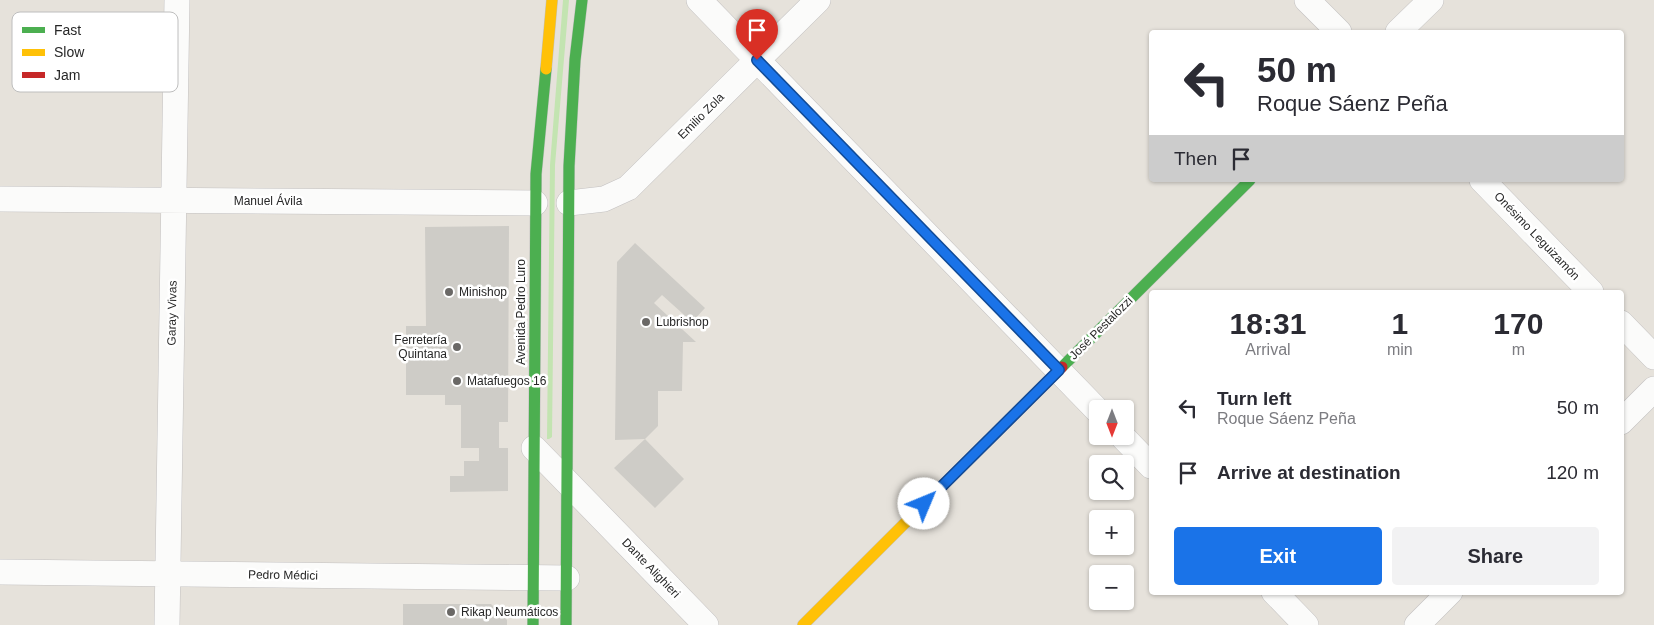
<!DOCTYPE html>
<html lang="en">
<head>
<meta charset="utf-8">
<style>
	body { margin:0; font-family:Arial,sans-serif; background:#f2f2f3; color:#2b2b33; height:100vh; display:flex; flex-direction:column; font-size:19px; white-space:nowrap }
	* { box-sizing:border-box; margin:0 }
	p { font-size:16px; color:#7c7c81 }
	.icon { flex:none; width:28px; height:28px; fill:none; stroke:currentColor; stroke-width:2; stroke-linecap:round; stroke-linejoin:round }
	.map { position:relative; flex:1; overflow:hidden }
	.details { position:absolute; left:1149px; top:290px; width:475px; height:305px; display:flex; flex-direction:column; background:#fff; border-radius:5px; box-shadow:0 1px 4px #0004 }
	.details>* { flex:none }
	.hud { position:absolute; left:1149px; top:30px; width:475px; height:152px; border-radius:5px; box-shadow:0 1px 4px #0004; background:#fff; color:#2b2b33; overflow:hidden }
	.needle { width:32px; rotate:180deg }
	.fabs { position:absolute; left:1089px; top:400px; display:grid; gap:10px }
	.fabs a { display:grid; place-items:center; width:45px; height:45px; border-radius:5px; background:#fff; box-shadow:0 1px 4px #0004; font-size:25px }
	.pin { position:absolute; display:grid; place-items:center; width:42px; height:42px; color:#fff; margin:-51px -21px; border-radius:50% 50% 50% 0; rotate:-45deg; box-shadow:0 0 5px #0007 }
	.pin .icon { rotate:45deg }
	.me { position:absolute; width:55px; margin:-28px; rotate:45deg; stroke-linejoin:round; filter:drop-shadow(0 0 4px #0008) }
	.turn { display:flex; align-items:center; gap:18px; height:105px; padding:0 25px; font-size:22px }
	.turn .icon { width:65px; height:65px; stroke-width:2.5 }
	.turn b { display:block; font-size:35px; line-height:42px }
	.then { display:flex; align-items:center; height:48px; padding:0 25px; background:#0003; gap:10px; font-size:19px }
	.eta { display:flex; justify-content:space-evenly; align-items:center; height:85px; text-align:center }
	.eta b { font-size:30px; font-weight:600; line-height:35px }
	.button { display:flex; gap:10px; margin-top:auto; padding:10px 25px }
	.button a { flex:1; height:58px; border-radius:5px; background:#1a73e8; color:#fff; font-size:20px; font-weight:600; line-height:58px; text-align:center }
	.button a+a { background:#f2f2f3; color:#2b2b33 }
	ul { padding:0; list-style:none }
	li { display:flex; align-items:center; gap:15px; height:65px; padding:0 25px }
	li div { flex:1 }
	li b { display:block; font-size:19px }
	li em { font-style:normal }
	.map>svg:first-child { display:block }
	.green { fill:#c3e4b1 }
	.building { fill:#ceccc7 }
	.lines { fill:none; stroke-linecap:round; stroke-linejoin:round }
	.street-casing { stroke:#c3c1c1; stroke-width:26 }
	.fast-casing { stroke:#c3c1c1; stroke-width:12 }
	.slow-casing { stroke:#c3c1c1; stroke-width:12 }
	.jam-casing { stroke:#c3c1c1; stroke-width:12 }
	.street { stroke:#fbfbfa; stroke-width:25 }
	.fast { stroke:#4caf50; stroke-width:11 }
	.slow { stroke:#ffc107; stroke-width:11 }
	.jam { stroke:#c62828; stroke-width:11 }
	.route-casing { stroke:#114b97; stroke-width:12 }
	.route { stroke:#1a73e8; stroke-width:9 }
	.poi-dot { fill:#6a6866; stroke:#fff; stroke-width:2 }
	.labels { text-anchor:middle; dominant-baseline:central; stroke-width:5; stroke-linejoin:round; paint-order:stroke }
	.street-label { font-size:12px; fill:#272727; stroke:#fff }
	.poi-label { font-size:12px; fill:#272727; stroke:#fff; text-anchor:start }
	.key { fill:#fff; stroke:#bebebe; stroke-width:1 }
	.key-label { font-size:14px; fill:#272727 }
</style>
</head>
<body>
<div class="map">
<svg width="1654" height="625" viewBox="0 0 1654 625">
	<rect width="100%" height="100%" fill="#e6e2db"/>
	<!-- green -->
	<path class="green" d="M 563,0 L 569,0 L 555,165 L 552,437 L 549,439 L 547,439 L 550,165 Z"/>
	<!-- building -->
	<path class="building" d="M 509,226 L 508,422 L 499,422 L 499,448 L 508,448 L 508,491 L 450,492 L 450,476 L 464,476 L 464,461 L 479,461 L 479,448 L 461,448 L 461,405 L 445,405 L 445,395 L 406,395 L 406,326 L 426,326 L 425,227 Z
		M 635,243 L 705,308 L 692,322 L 662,295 L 654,303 L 696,342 L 683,342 L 682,391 L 658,391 L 658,426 L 645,439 L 615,440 L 617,262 Z
		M 645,439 L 684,479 L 655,508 L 614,468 Z
		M 403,604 L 491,604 L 507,620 L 507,625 L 403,625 Z"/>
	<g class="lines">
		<defs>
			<path id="street" d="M 699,0 L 1098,411
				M 1307,0 L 1339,32
				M 1398,32 L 1431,0
				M 1482,180 L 1591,292
				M 0,199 L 535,203
				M 569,203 L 604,199 L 628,188 L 818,0
				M 1621,323 L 1654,357
				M 1621,422 L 1654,389
				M 1122,436 L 1151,466
				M 534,448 L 706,625
				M 0,572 L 567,578
				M 1274,592 L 1306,625
				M 167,625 L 177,0
				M 1417,625 L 1450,592"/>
			<path id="fast" d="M 1062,367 L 1250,180
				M 533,625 L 536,174 L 546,69
				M 566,625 L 569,166 L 575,60 L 582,0"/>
			<path id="slow" d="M 546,69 L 552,0
				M 803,625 L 923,505"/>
			<path id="jam" d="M 923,505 L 1062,367"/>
		</defs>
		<!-- street casing -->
		<use href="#street" class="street-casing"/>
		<!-- fast casing -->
		<use href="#fast" class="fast-casing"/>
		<!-- slow casing -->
		<use href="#slow" class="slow-casing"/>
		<!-- jam casing -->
		<use href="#jam" class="jam-casing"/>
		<!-- street -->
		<use href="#street" class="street"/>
		<!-- fast -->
		<use href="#fast" class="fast"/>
		<!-- slow -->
		<use href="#slow" class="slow"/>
		<!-- jam -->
		<use href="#jam" class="jam"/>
	</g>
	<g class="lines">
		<defs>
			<path id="route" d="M 757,60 L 1059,370 L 924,504"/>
		</defs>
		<!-- route casing -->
		<use href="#route" class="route-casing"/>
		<!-- route -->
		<use href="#route" class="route"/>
	</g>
	<!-- markers -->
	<g class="poi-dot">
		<circle cx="449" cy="292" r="5"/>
		<circle cx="646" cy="322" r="5"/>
		<circle cx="457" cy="347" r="5"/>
		<circle cx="457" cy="381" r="5"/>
		<circle cx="451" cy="612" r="5"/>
	</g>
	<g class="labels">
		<!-- street labels -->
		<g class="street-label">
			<text transform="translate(701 116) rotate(-45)">Emilio Zola</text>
			<text x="268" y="201">Manuel Ávila</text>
			<text transform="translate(1537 236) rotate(46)">Onésimo Leguizamón</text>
			<text transform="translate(521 312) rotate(-90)">Avenida Pedro Luro</text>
			<text transform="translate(172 313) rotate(-89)">Garay Vivas</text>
			<text transform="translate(1101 328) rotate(-45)">José Pestalozzi</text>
			<text transform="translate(651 568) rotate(46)">Dante Alighieri</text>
			<text transform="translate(283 575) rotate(1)">Pedro Médici</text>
		</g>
		<!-- poi labels -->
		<g class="poi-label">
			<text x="459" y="292">Minishop</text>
			<text x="656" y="322">Lubrishop</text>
			<text x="447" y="340" text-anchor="end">Ferretería<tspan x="447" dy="14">Quintana</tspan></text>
			<text x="467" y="381">Matafuegos 16</text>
			<text x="461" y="612">Rikap Neumáticos</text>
		</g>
	</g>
	<!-- legend -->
	<rect x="12" y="12" width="166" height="80" rx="8" class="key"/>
	<rect x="22" y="27" width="23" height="6" fill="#4caf50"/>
	<rect x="22" y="49" width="23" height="7" fill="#ffc107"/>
	<rect x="22" y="72" width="23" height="6" fill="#c62828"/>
	<g class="key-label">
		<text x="54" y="35">Fast</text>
		<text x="54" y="57">Slow</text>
		<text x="54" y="80">Jam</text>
	</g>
</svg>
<div class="fabs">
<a><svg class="needle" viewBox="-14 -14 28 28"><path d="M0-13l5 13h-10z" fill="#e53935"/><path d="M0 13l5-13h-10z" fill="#7c7c81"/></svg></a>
<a><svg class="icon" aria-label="search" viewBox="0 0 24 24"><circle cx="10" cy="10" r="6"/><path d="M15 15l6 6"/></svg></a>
<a>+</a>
<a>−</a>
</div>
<div class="pin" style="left:757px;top:60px;background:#d93025"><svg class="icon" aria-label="arrive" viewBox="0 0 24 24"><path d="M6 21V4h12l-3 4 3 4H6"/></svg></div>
<svg class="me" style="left:924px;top:504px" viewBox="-20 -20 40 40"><circle r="19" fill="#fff"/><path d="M0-13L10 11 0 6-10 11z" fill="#1a73e8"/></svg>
<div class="hud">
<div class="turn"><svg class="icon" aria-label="left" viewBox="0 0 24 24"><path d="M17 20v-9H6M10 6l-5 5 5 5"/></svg><div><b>50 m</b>Roque Sáenz Peña</div></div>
<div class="then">Then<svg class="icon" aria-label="arrive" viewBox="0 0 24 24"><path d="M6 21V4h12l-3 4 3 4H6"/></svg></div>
</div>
<section class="details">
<div class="eta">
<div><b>18:31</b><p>Arrival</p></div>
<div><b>1</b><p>min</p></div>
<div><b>170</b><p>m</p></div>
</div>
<ul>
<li><svg class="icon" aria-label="left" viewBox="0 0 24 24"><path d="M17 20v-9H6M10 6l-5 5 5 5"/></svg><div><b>Turn left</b><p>Roque Sáenz Peña</p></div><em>50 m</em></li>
<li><svg class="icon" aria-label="arrive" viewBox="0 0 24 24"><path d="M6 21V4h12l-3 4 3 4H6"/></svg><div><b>Arrive at destination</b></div><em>120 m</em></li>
</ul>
<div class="button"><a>Exit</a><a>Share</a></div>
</section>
</div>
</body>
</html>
